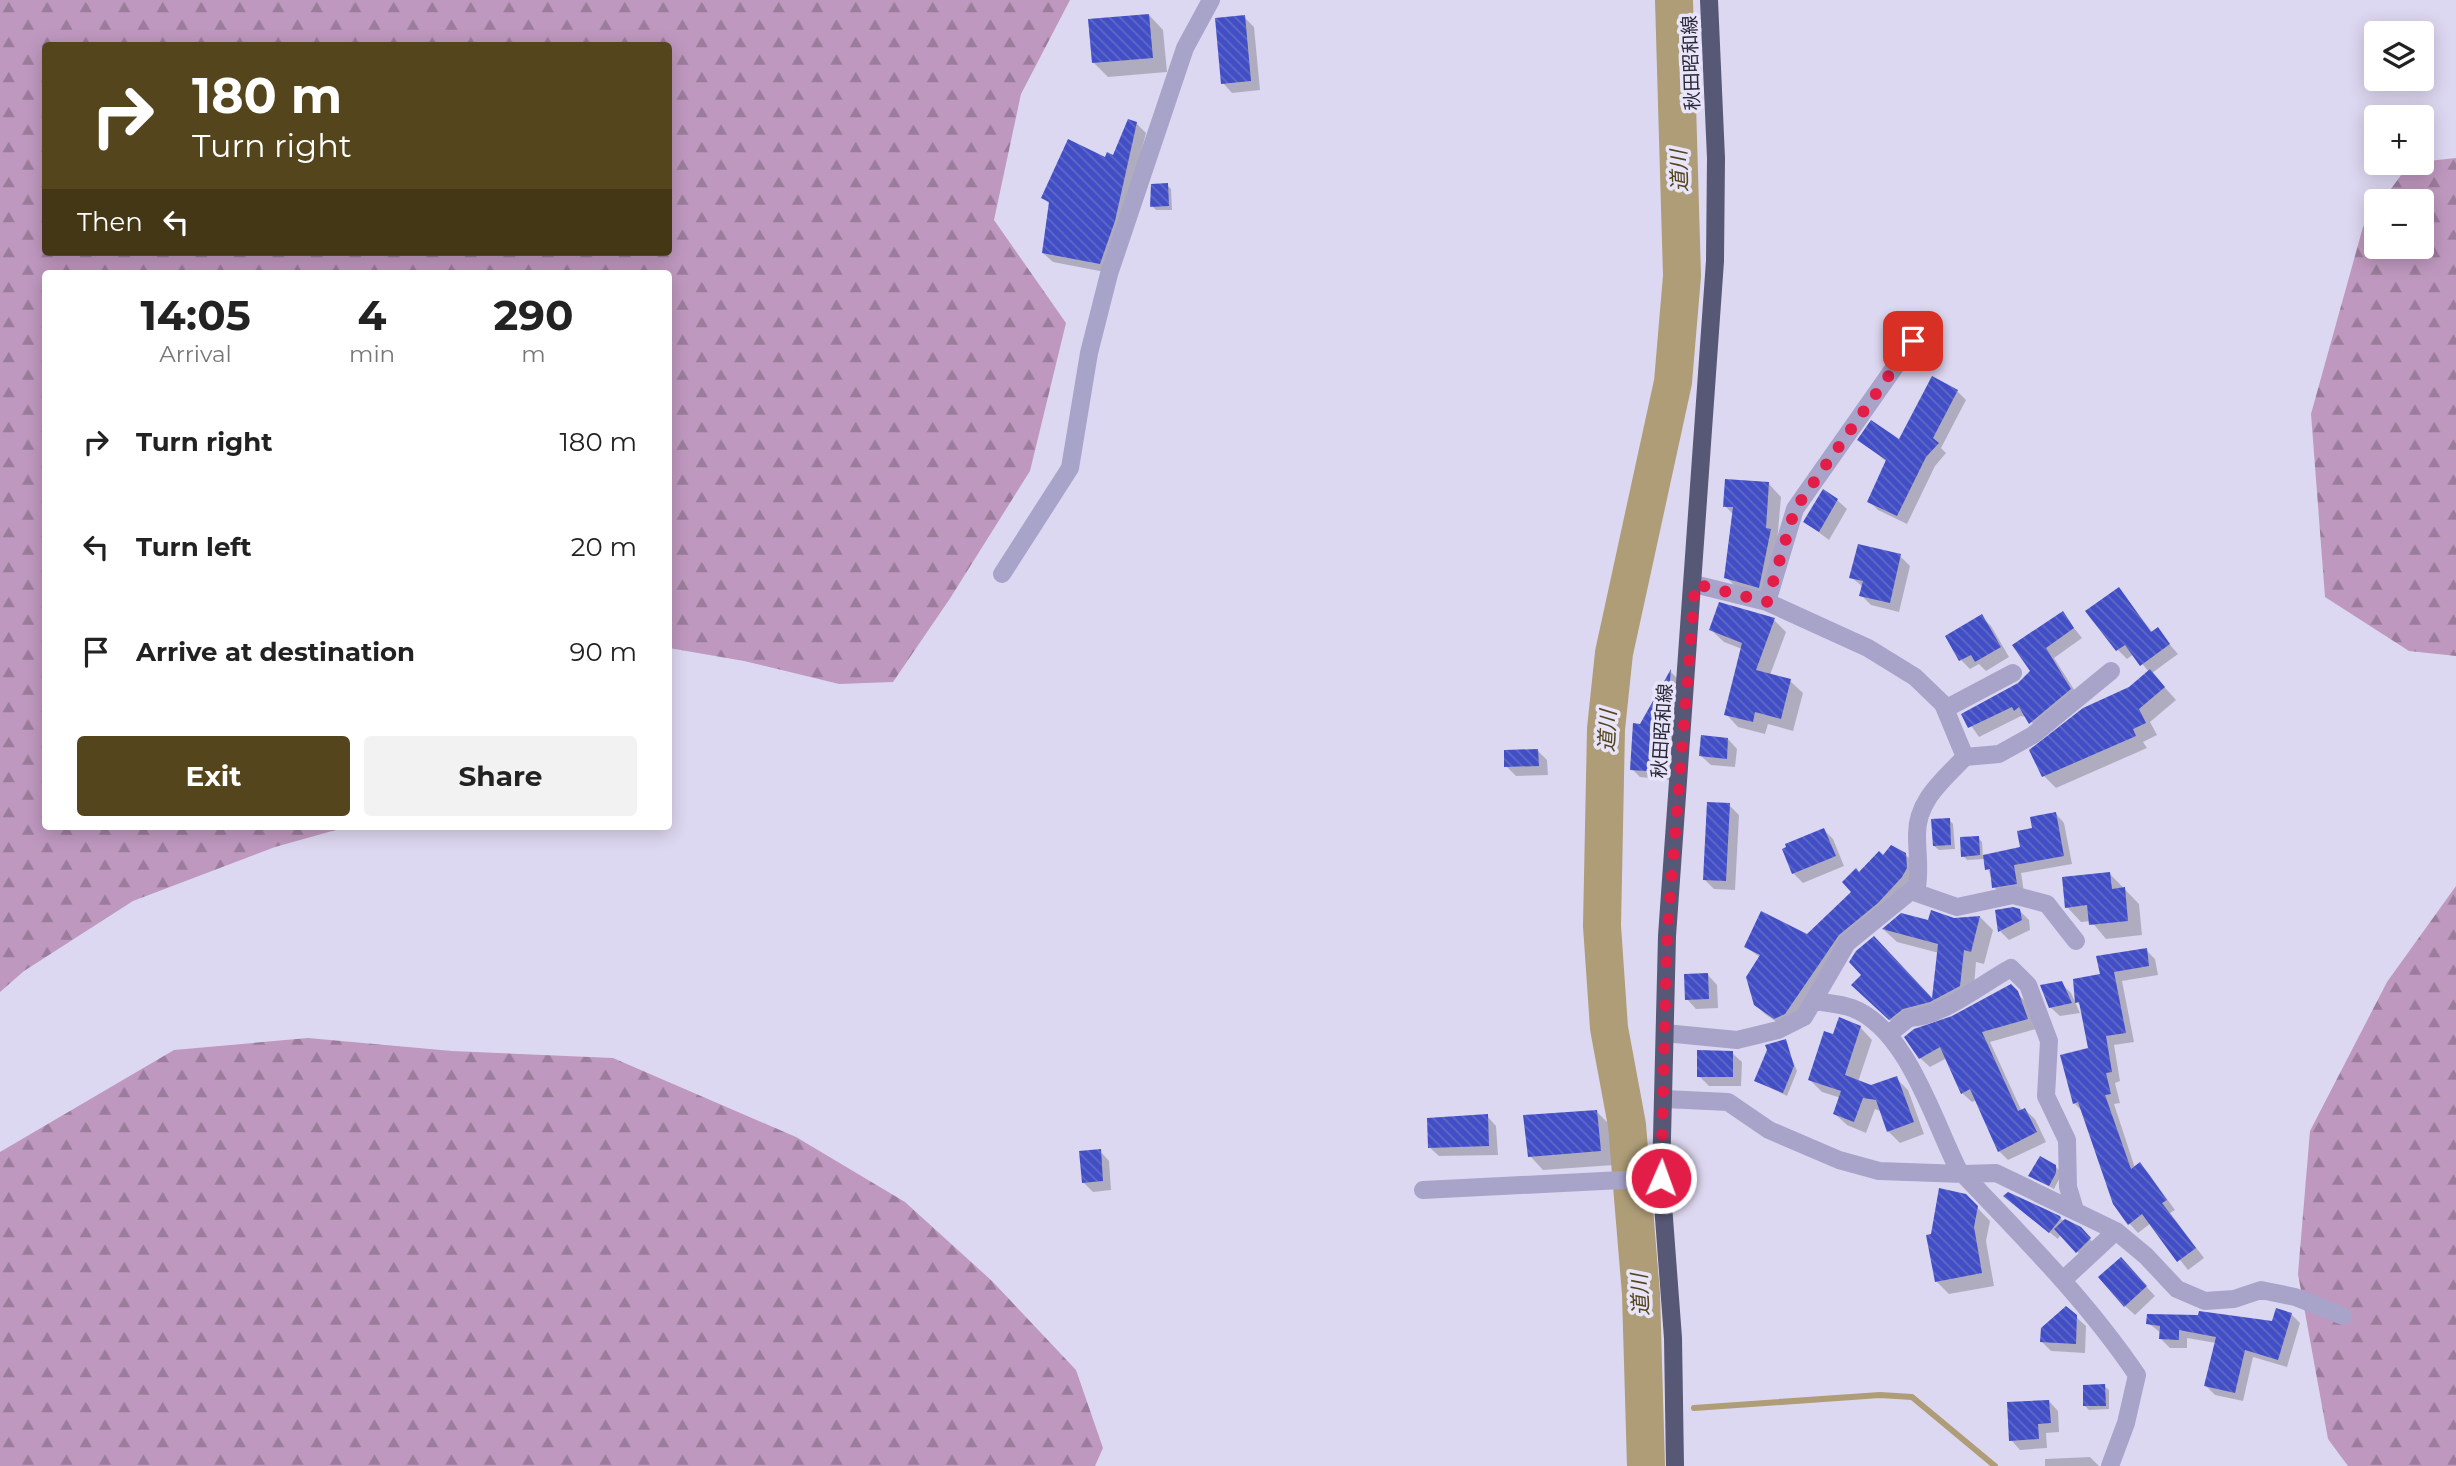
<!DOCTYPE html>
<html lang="en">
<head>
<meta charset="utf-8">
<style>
	body { margin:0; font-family:Montserrat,"Noto Sans JP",sans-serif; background:#f2f2f2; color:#222; height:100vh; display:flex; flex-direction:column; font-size:26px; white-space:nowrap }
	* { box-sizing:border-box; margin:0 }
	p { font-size:23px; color:#767676 }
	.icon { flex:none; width:38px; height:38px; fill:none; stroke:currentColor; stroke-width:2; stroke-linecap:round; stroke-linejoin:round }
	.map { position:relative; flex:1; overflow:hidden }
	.sheet { position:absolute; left:42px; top:270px; width:630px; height:560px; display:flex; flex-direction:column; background:#fff; border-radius:7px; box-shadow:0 4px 18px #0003 }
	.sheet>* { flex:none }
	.top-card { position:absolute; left:42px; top:42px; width:630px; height:214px; border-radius:7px; box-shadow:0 4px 18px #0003; background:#55451c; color:#fff; overflow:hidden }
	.controls { position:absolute; left:2364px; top:21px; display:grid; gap:14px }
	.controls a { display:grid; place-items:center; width:70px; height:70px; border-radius:7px; background:#fff; box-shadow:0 4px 18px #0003; font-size:35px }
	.pin { position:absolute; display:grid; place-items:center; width:60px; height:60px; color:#fff; margin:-30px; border-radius:14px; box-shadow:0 4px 10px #0006 }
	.me { position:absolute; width:77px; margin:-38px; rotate:2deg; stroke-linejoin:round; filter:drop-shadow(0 0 5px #0008) }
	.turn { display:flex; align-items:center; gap:24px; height:147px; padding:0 35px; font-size:32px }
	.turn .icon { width:91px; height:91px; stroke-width:2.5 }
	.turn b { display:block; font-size:49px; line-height:60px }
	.then { display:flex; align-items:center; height:66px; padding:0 35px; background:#0003; gap:14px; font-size:26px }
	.eta { display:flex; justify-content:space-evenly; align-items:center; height:119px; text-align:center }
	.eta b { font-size:42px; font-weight:700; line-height:49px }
	.primary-button { display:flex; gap:14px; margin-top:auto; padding:14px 35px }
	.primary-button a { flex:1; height:80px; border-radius:7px; background:#55451c; color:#fff; font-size:28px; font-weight:700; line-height:80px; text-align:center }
	.primary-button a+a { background:#f2f2f2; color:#222 }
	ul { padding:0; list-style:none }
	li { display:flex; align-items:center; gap:21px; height:105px; padding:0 35px }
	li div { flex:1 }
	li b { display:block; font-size:26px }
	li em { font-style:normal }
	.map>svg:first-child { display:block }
	.forest { fill:url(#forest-firs); fill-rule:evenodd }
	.shadow { fill:#0003 }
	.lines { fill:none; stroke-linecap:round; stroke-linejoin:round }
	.stream { stroke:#ae9d77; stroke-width:6 }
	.river { stroke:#ae9d77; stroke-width:38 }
	.building { fill:url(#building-back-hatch) }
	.minor { stroke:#a8a4c9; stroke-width:18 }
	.primary { stroke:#575776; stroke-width:18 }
	.route { stroke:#e11d48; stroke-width:12; stroke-dasharray:0 21.6 }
	.labels { text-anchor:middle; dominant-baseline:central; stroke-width:7; stroke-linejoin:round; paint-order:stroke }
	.street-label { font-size:19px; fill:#262634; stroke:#e8e4f9 }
	.water-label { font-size:21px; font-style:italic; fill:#55451c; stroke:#e8e4f9 }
</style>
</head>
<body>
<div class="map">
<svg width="2456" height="1466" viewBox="0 0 2456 1466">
	<defs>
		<pattern id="forest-firs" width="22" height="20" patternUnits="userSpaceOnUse" patternTransform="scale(1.75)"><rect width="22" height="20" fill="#bf98bf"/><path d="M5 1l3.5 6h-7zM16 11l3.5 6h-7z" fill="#9b7c9c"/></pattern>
		<pattern id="building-back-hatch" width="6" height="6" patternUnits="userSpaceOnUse" patternTransform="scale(1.75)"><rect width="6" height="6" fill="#414ec6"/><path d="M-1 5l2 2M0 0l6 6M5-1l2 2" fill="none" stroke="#606ac5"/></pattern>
	</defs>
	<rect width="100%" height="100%" fill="#ddd8f1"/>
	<!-- forest -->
	<path class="forest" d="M 0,0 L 1070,0 L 1021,94 L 994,220 L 1066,323 L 1030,471 L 949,600 L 893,682 L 839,684 L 744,661 L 669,648 L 668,273 L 46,273 L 46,826 L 350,826 L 275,847 L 133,901 L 24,971 L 0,992 ZM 46,46 L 668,46 L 668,252 L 46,252 Z
		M 2456,158 L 2456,656 L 2409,651 L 2325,597 L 2311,414 L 2363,227 L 2376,208 L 2376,247 L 2422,247 L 2422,201 L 2382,201 L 2410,163 Z
		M 2456,886 L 2456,1466 L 2348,1466 L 2328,1439 L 2298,1274 L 2310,1131 L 2387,982 Z
		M 308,1038 L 452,1051 L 613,1058 L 796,1137 L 905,1202 L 992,1281 L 1076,1370 L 1103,1448 L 1095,1466 L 0,1466 L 0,1152 L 174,1050 Z"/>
	<!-- shadow -->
	<path class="shadow" d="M 1149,15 L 1163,30 L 1167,72 L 1108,77 L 1093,62 Z
		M 1244,17 L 1254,27 L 1260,90 L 1232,93 L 1223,83 Z
		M 1136,123 L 1146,133 L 1110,273 L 1053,262 L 1043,253 L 1051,205 L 1043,198 L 1106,159 L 1114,157 Z
		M 1167,185 L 1171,189 L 1172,210 L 1156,210 L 1152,206 Z
		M 1957,391 L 1966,400 L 1941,448 L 1946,453 L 1935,466 L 1907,524 L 1878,510 L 1869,501 L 1887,462 L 1860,440 L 1899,441 Z
		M 1769,484 L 1781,497 L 1772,600 L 1739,590 L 1726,577 L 1734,515 L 1725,506 Z
		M 1837,500 L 1847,509 L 1829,540 L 1805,522 Z
		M 1900,556 L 1910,566 L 1899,612 L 1871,605 L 1861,595 L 1863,587 L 1851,577 Z
		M 2119,589 L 2153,633 L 2157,630 L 2178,654 L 2152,673 L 2176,700 L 2150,722 L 2157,735 L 2143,742 L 2147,748 L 2056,788 L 2044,776 L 2031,751 L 2130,689 L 2149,672 L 2134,654 L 2127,659 L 2118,650 Z
		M 2062,613 L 2082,638 L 2054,658 L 2080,699 L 2040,732 L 2027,717 L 2021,716 L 1979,737 L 1963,714 L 2023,681 L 2032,672 Z
		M 1982,617 L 1991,626 L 2009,657 L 1986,671 L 1979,664 L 1970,669 L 1961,660 Z
		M 1774,620 L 1786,632 L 1770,675 L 1790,681 L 1803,693 L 1793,731 L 1768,724 L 1765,734 L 1738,727 L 1726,714 L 1742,649 L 1724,642 L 1711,630 Z
		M 1671,672 L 1678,679 L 1670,780 L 1640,777 L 1632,769 L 1641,726 Z
		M 1728,739 L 1737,749 L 1735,767 L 1711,765 L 1701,756 Z
		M 1538,751 L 1547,760 L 1548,775 L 1516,776 L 1506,766 Z
		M 1729,805 L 1739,815 L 1735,890 L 1714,889 L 1705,880 Z
		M 2056,814 L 2064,823 L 2072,864 L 2021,873 L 2024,892 L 2002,895 L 1994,887 L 1985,859 L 1967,860 L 1963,856 L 1978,838 L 1982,842 L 1983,857 L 2022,849 L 2034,830 Z
		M 1949,820 L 1953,824 L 1955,849 L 1939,850 L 1934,846 Z
		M 1824,830 L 1833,839 L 1844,866 L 1803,883 L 1793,873 Z
		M 1905,854 L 1914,863 L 1915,877 L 1848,943 L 1793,1022 L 1784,1027 L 1765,1014 L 1755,1005 L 1761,958 L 1746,947 L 1807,936 L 1853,892 L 1859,875 L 1883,857 Z
		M 2110,874 L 2139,904 L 2142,935 L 2106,939 L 2091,921 L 2081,922 L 2067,907 Z
		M 2019,910 L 2029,920 L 2030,930 L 2009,940 L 2000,931 Z
		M 1980,917 L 1993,930 L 1984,964 L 1976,962 L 1973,999 L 1916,1021 L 1903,1032 L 1866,998 L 1887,951 L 1933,1001 L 1939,953 L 1897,942 L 1884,930 Z
		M 2146,950 L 2155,959 L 2158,975 L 2122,981 L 2134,1042 L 2114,1045 L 2120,1081 L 2115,1083 L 2120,1103 L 2114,1104 L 2135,1168 L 2140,1165 L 2149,1174 L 2175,1210 L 2170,1213 L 2204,1258 L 2188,1270 L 2151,1223 L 2138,1233 L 2129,1223 L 2082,1111 L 2074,1103 L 2091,1049 L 2082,1007 L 2077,1002 L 2102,975 Z
		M 1708,975 L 1717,985 L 1718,1008 L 1696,1009 L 1687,999 Z
		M 2061,983 L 2071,993 L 2080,1013 L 2060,1016 L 2050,1007 Z
		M 2010,986 L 2027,1003 L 2036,1029 L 1990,1042 L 2022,1112 L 2025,1110 L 2035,1119 L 2046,1142 L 2008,1160 L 1999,1151 L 1977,1100 L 1972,1102 L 1962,1093 L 1947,1058 L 1930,1067 L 1920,1058 L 1953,1018 Z
		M 1860,1027 L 1872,1040 L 1858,1082 L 1871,1087 L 1896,1078 L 1908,1090 L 1924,1134 L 1900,1143 L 1888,1131 L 1880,1111 L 1875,1109 L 1866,1133 L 1847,1125 L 1835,1114 L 1841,1098 L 1822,1092 L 1810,1080 L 1834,1036 Z
		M 1785,1041 L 1797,1071 L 1787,1096 L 1756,1081 Z
		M 1732,1053 L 1742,1062 L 1741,1086 L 1709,1086 L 1699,1076 Z
		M 1597,1112 L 1611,1126 L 1614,1165 L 1543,1170 L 1530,1156 Z
		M 1487,1116 L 1496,1126 L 1498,1155 L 1439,1156 L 1429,1147 Z
		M 1100,1151 L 1109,1161 L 1111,1190 L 1093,1192 L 1083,1182 Z
		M 2055,1166 L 2060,1171 L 2060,1177 L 2054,1189 L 2030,1176 Z
		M 2008,1194 L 2080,1228 L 2099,1249 L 2086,1261 L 2061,1234 L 2058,1239 L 2013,1203 Z
		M 1965,1195 L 1990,1221 L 1986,1241 L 1994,1286 L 1949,1294 L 1936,1281 L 1932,1235 Z
		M 2130,1269 L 2155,1296 L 2135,1315 L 2125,1306 Z
		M 2200,1313 L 2273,1324 L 2291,1314 L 2300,1323 L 2287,1367 L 2253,1357 L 2243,1401 L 2215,1395 L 2206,1386 L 2216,1343 L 2187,1338 L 2187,1348 L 2170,1348 L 2161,1339 L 2161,1333 L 2148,1323 L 2200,1317 Z
		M 2076,1317 L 2086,1326 L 2085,1353 L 2051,1351 L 2042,1342 Z
		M 2104,1386 L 2109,1390 L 2109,1409 L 2089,1410 L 2085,1406 Z
		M 2049,1401 L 2058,1411 L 2059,1432 L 2046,1433 L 2047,1448 L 2020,1450 L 2011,1440 Z
		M 2090,1457 L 2099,1466 L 2045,1466 L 2045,1459 Z"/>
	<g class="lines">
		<!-- stream -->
		<path class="stream" d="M 1644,1407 L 1655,1407
			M 1694,1408 L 1880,1395 L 1912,1397 L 1995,1466"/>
		<!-- river -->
		<path class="river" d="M 1646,1466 L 1641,1294 L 1627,1125 L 1609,1028 L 1602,926 L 1606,729 L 1614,653 L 1673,382 L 1682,276 L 1674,0"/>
	</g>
	<!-- building -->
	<path class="building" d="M 1149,14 L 1153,58 L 1092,63 L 1088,19 Z
		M 1245,15 L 1251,81 L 1221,84 L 1215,18 Z
		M 1128,119 L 1137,122 L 1115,221 L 1100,264 L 1042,253 L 1049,202 L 1041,198 L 1068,139 L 1105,157 L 1107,152 L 1113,155 Z
		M 1168,183 L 1169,206 L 1150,207 L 1151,184 Z
		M 1932,376 L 1958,390 L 1933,438 L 1939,443 L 1926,457 L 1897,516 L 1867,502 L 1886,460 L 1857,440 L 1871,420 L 1899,439 Z
		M 1725,479 L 1769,482 L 1766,528 L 1771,529 L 1759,588 L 1724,578 L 1733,507 L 1723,507 Z
		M 1823,489 L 1838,499 L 1819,532 L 1803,522 Z
		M 1858,544 L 1901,554 L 1890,603 L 1859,596 L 1863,581 L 1849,578 Z
		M 2119,587 L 2151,632 L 2158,627 L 2170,644 L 2140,666 L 2125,645 L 2116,651 L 2085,611 Z
		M 1719,602 L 1775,618 L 1756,670 L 1791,679 L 1781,719 L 1755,712 L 1753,722 L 1724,715 L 1742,643 L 1709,630 Z
		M 2063,611 L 2074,628 L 2046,648 L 2071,689 L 2029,724 L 2019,707 L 2014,711 L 2012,707 L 1968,728 L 1961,714 L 2018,683 L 2030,671 L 2012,645 Z
		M 1982,614 L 2001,647 L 1975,662 L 1971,655 L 1959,661 L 1945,636 Z
		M 1671,669 L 1662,772 L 1630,770 L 1633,723 L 1640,724 Z
		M 2150,669 L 2165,687 L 2139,709 L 2146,723 L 2133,729 L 2136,736 L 2042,777 L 2029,750 L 2083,708 L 2129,687 Z
		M 1701,735 L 1728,738 L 1727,759 L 1699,756 Z
		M 1538,749 L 1539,766 L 1504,767 L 1504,750 Z
		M 1707,802 L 1730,803 L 1726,881 L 1703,880 Z
		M 2056,812 L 2064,856 L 2014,865 L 2017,884 L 1992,888 L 1990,869 L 1985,870 L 1983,855 L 2020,847 L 2017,831 L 2032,828 L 2030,817 Z
		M 1950,818 L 1951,845 L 1933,846 L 1931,819 Z
		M 1824,828 L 1836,856 L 1792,874 L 1782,849 L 1786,847 L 1785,844 Z
		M 1979,836 L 1980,855 L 1961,857 L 1960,837 Z
		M 1891,845 L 1906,853 L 1907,868 L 1902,877 L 1878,903 L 1839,935 L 1785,1014 L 1774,1019 L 1754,1005 L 1746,977 L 1760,955 L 1744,947 L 1761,911 L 1807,934 L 1851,892 L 1842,882 L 1856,868 L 1859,872 L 1879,851 L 1883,855 Z
		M 2110,872 L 2112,889 L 2125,887 L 2128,921 L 2089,925 L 2087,905 L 2065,908 L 2062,877 Z
		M 2013,907 L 2020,909 L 2022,920 L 1998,932 L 1995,910 Z
		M 1931,910 L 1954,918 L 1980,916 L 1971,952 L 1964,950 L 1960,986 L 1930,1002 L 1903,1009 L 1889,1020 L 1851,985 L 1861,975 L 1849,962 L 1856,951 L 1874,936 L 1932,998 L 1938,944 L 1882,929 L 1901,913 L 1928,920 Z
		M 2147,948 L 2149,966 L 2114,972 L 2126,1033 L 2106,1036 L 2112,1072 L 2106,1073 L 2111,1094 L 2105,1095 L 2131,1169 L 2140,1162 L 2167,1200 L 2162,1203 L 2196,1248 L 2177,1262 L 2142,1214 L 2128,1225 L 2113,1204 L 2078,1102 L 2073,1104 L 2060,1055 L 2088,1048 L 2079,1002 L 2075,1003 L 2073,979 L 2100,974 L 2096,956 Z
		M 1708,973 L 1709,999 L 1685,1000 L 1684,974 Z
		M 2062,981 L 2072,1003 L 2049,1008 L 2040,985 Z
		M 2011,984 L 2018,991 L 2028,1019 L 1982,1032 L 2018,1111 L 2025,1108 L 2037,1132 L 1998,1152 L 1970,1089 L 1961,1094 L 1940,1047 L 1919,1059 L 1904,1037 L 1914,1029 L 1952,1016 Z
		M 1839,1017 L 1861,1026 L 1845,1075 L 1871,1085 L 1897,1076 L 1914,1122 L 1887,1132 L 1876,1100 L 1863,1098 L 1854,1122 L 1833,1114 L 1841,1091 L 1808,1080 L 1824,1031 L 1833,1034 Z
		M 1786,1039 L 1794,1066 L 1783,1093 L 1754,1081 L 1767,1050 L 1765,1045 Z
		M 1697,1050 L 1733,1051 L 1733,1077 L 1697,1077 Z
		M 1597,1110 L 1601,1151 L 1528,1157 L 1523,1115 Z
		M 1488,1114 L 1489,1146 L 1428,1148 L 1427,1118 Z
		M 1101,1149 L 1103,1181 L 1082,1183 L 1079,1151 Z
		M 2040,1156 L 2056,1165 L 2056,1173 L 2049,1186 L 2028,1176 Z
		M 1939,1188 L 1966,1194 L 1978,1206 L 1974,1227 L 1982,1273 L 1935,1282 L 1926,1235 L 1931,1234 Z
		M 2008,1192 L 2060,1216 L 2061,1218 L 2049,1233 L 2003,1196 Z
		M 2065,1219 L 2081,1227 L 2091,1238 L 2076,1253 L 2054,1229 Z
		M 2121,1257 L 2147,1286 L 2124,1307 L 2098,1277 Z
		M 2066,1306 L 2077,1315 L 2076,1344 L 2040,1342 L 2041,1328 Z
		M 2276,1308 L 2292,1313 L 2278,1360 L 2245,1350 L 2235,1393 L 2204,1386 L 2216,1337 L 2179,1330 L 2179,1340 L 2159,1339 L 2160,1326 L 2146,1324 L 2147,1314 L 2198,1315 L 2199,1311 L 2272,1321 Z
		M 2105,1384 L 2106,1406 L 2083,1406 L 2083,1385 Z
		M 2049,1400 L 2051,1423 L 2038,1424 L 2039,1439 L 2009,1441 L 2007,1402 Z"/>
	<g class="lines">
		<!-- minor -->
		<path class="minor" d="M 1002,574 L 1070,468 L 1089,353 L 1109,274 L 1185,48 L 1211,0
			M 1767,602 L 1795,509 L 1913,341
			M 1945,709 L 2013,673
			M 1965,757 L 1999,754 L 2033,735 L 2111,671
			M 1911,891 L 1957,907 L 2013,895 L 2047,904 L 2076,941
			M 1815,1001 C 1827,1003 1841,1004 1852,1008 C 1908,1029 1934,1123 1960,1173
			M 1665,1033 L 1737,1040 L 1778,1030 L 1804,1017 L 1847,943 L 1917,886 C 1920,869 1917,854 1917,836 C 1916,801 1943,780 1965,757 L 1943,704 L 1915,677 L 1868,648 L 1767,602 L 1694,584
			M 1890,1033 L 1909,1018 C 1940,1018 1983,983 2011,968 L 2028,985 L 2049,1041 L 2046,1096 L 2067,1140 L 2068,1187 L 2075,1210
			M 1665,1099 L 1728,1102 L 1769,1130 L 1839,1160 L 1879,1171 L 1963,1174 C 2024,1238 2087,1301 2137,1375 L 2126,1423 L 2110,1466
			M 1963,1174 L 1996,1173 L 2116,1231 L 2146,1256 L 2177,1289 L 2205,1301 L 2234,1299 L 2261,1290 L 2295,1297 L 2343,1316
			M 1423,1190 L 1661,1178
			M 2063,1280 L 2116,1231"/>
		<!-- primary -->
		<path class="primary" d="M 1675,1466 L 1673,1338 L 1661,1178 L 1667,936 L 1715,261 L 1716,158 L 1709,0"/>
	</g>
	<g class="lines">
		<!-- route -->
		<path class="route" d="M 1661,1178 L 1667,936 L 1695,584 L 1767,602 L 1795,509 L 1913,341"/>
	</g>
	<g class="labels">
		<!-- street labels -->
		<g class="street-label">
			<text transform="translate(1691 63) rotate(-92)">秋田昭和線</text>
			<text transform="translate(1662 731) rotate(-86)">秋田昭和線</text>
		</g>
		<!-- water labels -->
		<g class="water-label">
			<text transform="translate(1679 171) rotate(-92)">道川</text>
			<text transform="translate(1607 731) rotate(-87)">道川</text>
			<text transform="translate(1640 1295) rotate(-93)">道川</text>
		</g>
	</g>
</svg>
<div class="controls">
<a><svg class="icon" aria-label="layers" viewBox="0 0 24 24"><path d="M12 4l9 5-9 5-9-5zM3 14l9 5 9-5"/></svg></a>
<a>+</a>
<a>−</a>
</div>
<div class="pin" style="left:1913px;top:341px;background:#d93025"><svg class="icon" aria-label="arrive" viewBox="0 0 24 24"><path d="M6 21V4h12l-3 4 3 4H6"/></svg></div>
<svg class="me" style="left:1661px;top:1178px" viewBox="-20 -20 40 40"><circle r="17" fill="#e11d48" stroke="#fff" stroke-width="3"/><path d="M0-11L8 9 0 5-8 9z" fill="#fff"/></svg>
<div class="top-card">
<div class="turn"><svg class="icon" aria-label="right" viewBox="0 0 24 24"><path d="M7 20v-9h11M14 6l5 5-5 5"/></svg><div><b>180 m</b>Turn right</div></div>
<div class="then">Then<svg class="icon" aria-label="left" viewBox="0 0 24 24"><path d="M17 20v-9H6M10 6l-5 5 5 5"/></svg></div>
</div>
<section class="sheet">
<div class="eta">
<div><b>14:05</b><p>Arrival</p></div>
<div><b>4</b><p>min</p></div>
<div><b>290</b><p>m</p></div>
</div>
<ul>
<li><svg class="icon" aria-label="right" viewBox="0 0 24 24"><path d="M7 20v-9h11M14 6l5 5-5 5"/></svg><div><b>Turn right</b></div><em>180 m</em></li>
<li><svg class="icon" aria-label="left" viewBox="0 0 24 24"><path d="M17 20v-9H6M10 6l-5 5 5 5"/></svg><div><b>Turn left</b></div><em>20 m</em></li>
<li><svg class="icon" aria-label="arrive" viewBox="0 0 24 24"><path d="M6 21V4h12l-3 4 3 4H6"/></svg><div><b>Arrive at destination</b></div><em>90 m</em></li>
</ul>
<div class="primary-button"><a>Exit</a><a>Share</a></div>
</section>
</div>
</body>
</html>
